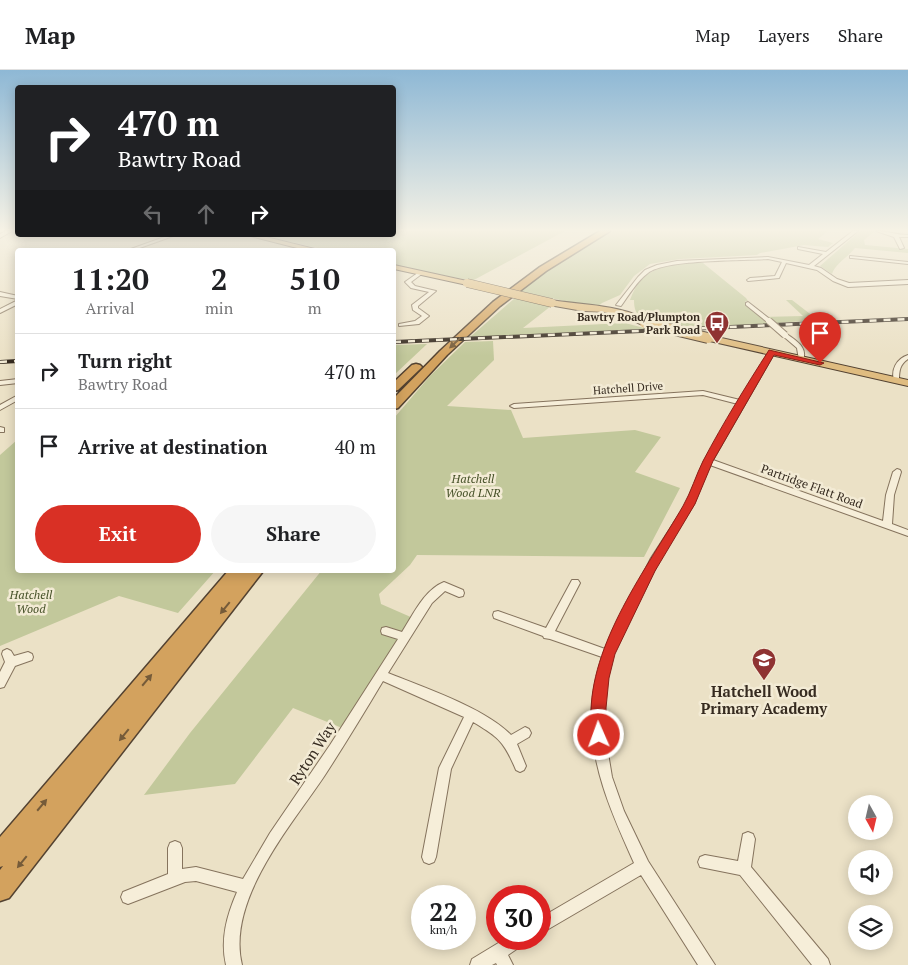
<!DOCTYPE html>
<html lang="en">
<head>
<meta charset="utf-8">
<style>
	body { margin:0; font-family:"PT Serif",serif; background:#f6f6f6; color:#202124; height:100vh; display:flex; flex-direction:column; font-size:19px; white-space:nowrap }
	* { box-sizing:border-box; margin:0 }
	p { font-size:16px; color:#757577 }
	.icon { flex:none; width:28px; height:28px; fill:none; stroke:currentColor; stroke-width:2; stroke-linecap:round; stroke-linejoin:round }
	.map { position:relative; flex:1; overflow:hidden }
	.sheet { position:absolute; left:15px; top:178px; width:381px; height:325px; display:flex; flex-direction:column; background:#fff; border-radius:5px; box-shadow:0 2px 12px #0003 }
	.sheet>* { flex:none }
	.banner { position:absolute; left:15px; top:15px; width:381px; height:152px; border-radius:5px; box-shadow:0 2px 12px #0003; background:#202124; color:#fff; overflow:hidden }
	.needle { width:32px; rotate:172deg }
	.fabs { position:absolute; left:848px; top:725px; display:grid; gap:10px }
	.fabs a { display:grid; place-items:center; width:45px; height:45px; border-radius:50%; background:#fff; box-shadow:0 2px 12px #0003; font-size:25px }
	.speed { position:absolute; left:411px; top:815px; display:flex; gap:10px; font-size:25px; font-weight:700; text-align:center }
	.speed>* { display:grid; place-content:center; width:65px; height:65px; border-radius:50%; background:#fff; box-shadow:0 2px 12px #0003; line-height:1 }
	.speed small { font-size:12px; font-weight:400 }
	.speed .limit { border:8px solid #d22; background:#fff; color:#111 }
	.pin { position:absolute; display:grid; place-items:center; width:42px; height:42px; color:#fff; margin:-51px -21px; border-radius:50% 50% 50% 0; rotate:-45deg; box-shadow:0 0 5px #0007 }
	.pin .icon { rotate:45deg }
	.me { position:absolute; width:55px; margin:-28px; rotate:358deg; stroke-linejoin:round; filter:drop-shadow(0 0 4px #0008) }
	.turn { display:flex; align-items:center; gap:18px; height:105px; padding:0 20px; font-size:22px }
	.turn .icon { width:65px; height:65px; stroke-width:2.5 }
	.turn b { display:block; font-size:35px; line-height:42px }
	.lanes { display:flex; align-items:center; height:48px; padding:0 20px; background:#0003; justify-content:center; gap:25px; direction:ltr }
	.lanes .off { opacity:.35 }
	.eta { display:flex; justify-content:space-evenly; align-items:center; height:85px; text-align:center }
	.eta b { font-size:30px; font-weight:700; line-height:35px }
	.primary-button { display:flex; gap:10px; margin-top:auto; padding:10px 20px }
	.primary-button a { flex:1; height:58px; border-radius:30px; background:#d93025; color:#fff; font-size:20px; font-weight:700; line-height:58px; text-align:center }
	.primary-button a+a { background:#f6f6f6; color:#202124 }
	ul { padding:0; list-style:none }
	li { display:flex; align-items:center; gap:15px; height:75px; padding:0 20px; border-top:1px solid #e0e0e0 }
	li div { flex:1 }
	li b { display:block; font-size:19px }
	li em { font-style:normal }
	header { display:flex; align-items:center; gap:30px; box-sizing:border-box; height:70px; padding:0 25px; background:#fff; border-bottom:1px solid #e0e0e0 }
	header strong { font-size:24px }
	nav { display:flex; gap:28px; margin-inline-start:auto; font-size:18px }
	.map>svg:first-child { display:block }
	.green { fill:#c2c89b }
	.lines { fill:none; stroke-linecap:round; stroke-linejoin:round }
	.minor-casing { stroke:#85735d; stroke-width:2 }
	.tertiary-casing { stroke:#85735d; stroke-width:2 }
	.trunk-casing { stroke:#534231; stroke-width:2 }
	.motorway-casing { stroke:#534231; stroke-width:3 }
	.minor { fill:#f6eed9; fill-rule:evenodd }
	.tertiary { fill:#f6eed9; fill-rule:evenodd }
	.trunk { fill:#dfbc80; fill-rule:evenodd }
	.motorway { fill:#d3a25e; fill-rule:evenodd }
	.rail-casing { stroke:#362b20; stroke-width:4 }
	.rail { stroke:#f3ebd5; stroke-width:2.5; stroke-dasharray:7; stroke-linecap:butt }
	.minor-bridge-casing { stroke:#85735d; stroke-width:8; stroke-linecap:butt }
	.trunk-bridge-far1-casing { stroke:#534231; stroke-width:9; stroke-linecap:butt }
	.trunk-bridge-casing { stroke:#534231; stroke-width:12; stroke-linecap:butt }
	.minor-bridge { stroke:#f6eed9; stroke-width:6 }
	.trunk-bridge-far1 { stroke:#dfbc80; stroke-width:8 }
	.trunk-bridge { stroke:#dfbc80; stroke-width:10 }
	.oneway { fill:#755b39 }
	.route { fill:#d93025; stroke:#8d1f18 }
	.labels { text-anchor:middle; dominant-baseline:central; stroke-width:5; stroke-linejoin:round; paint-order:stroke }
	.far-poi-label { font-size:11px; font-weight:bold; fill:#362b20; stroke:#f3ebd5; text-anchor:end }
	.far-street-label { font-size:11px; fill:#362b20; stroke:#f3ebd5 }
	.park-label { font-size:12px; font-style:italic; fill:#465128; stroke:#f3ebd5 }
	.street-label { font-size:12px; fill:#362b20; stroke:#f3ebd5 }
	.near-poi-label { font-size:15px; font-weight:bold; fill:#362b20; stroke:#f3ebd5 }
	.near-street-label { font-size:15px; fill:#362b20; stroke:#f3ebd5 }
</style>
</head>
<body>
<header>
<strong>Map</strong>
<nav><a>Map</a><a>Layers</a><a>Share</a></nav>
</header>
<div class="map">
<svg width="908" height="895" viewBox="0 0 908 895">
	<rect width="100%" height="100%" fill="#ebe1c6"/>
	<!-- green -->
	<path class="green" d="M 394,161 L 565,161 L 472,211 L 394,195 L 394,180 L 326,180 L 261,165 L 394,165 Z
		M 610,161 L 828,161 L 818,169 L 833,173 L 828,177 L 804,175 L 760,183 L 757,185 L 680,189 L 650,194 L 634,206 L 620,225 L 602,233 L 596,238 L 519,221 L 542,203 Z
		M 860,161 L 875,161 L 864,170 L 865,175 L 908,179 L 908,183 L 855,178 C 848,187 835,194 832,204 L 820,196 Z
		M 694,192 L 703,193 L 746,228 L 748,231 L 745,231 L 761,247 L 803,246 L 786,230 L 792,230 L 818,250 C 783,252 670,265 644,249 C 636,245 634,239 634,230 L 630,230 C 642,197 663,196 694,192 Z
		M 515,228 L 551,236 L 523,258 L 625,253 L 648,259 L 470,267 Z
		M 493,271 L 494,290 L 447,336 L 511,340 L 523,368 L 635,360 L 661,367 L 635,402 L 680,418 L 644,487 L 417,485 L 410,495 L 379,524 L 381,534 L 413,548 L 347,660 L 293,638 L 235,714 L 144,725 L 190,663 L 322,500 L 394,500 L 394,348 L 430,306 L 465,272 Z
		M 427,274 L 394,305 L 394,275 Z
		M 17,370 L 18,500 L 216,500 L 178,543 L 119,526 L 0,576 L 0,385 Z"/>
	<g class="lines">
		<defs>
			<path id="minor" d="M 853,161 L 858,161 L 814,196 L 821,198 L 837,209 L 849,213 L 908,210 L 908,214 L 848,217 L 833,211 L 817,200 L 786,193 L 779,208 L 748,211 L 747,210 L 750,208 L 775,206 L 782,192 L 768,189 C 743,191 666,189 648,203 C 637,211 629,225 621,236 L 616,235 L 638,207 L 645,200 L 657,195 L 677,191 L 768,187 L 809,195 L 823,184 L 798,179 L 798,177 L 826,182 Z
				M 876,161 C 887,161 897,165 908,165 L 908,167 L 899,167 L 904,178 L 900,179 L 894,167 Z
				M 170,165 L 176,165 L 134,180 L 128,180 Z
				M 850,186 L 908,192 L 908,194 L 852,188 L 850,188 Z
				M 419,202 L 423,203 L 411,212 L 415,216 L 436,221 L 418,236 L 418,238 L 429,246 L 419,254 L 399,256 L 399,254 L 415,251 L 422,246 L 413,240 L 412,235 L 429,222 L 411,218 L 405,212 Z
				M 0,222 L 18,226 L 18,229 L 0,226 Z
				M 18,230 L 18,234 L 0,243 L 0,239 Z
				M 748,232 L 771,250 L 771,252 L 767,252 L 746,235 L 746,233 Z
				M 783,264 L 787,264 C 796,271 808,277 803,290 L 799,290 L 797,278 L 783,266 Z
				M 772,280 L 775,282 L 713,390 L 883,451 L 886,425 L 893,402 L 897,399 L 900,400 L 901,402 L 894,425 L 892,454 L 908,460 L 908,466 L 710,395 L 694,434 L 660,489 L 613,585 L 608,608 L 604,637 L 605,665 L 612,707 L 624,741 L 648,791 L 715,895 L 698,895 L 641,805 L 540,864 L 540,848 L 634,793 C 612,744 588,692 592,636 C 594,620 598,603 602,587 L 550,569 L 544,568 L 543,566 L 494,548 L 493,545 L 494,542 L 498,541 L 546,558 L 572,510 L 578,510 L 580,513 L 555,561 L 605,579 L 651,488 L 686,434 L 704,391 L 738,334 L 703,325 L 514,338 L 510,336 L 514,334 L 703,321 L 740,330 L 769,282 Z
				M 908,285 L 908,289 C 900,294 899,301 899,310 L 896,312 L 894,311 C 891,300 896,289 908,285 Z
				M 18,309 L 18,313 L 0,315 L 0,311 Z
				M 18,325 L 18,330 L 0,340 L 0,335 Z
				M 0,357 L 4,358 L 4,362 L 0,362 Z
				M 444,512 L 463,520 L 464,523 L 463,526 L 459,527 L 445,521 L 432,533 L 388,603 C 423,617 485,638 511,665 L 525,657 L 529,659 L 531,663 L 529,667 L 517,674 L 526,696 L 524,700 L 520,702 L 516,700 C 504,672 500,668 473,652 L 451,699 L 436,787 L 434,792 L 429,794 L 424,792 L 422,787 L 439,698 L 464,647 L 383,611 C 364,643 345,674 325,705 C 291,756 226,830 242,895 L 226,895 C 220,869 227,845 237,822 L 196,811 L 185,812 L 128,834 L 123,832 L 121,827 L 123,822 L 168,804 L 168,778 L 170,773 L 175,771 L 180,773 L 182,778 L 182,799 L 196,797 L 243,809 L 270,763 L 330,675 L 398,569 L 382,564 L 381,561 L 382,558 L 386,557 L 402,562 C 413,545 424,520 444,512 Z
				M 7,579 L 11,581 L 14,586 L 28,582 L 32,584 L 33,587 L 32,590 L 15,596 L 4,617 L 0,618 L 0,602 L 5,592 L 2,584 L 3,581 Z
				M 748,762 L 753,764 L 755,769 L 751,797 L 828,889 L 830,895 L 812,895 L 740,805 L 700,797 L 698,792 L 700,787 L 705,785 L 738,791 L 743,764 Z
				M 505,869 L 527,869 L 524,874 L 508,885 L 513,895 L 497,895 L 496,893 L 492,895 L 470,895 L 472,889 Z"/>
			<path id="tertiary" d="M 6,161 L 12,161 L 0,168 L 0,164 Z"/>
			<path id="trunk" d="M 246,165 L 258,165 L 319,180 L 305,180 Z
				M 394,195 L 467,211 L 471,213 L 467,215 L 394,199 Z
				M 552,230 C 579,235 630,235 650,253 L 645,256 L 622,246 L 613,246 L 605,242 L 583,241 L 549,235 L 549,231 Z
				M 708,265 L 908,310 L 908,316 L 705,270 L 705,266 Z"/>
			<path id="motorway" d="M 600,161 L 610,161 L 546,201 L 500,236 L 447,285 L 398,338 L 394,339 L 394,328 L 440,281 L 493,232 L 540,197 Z
				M 416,294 L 420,295 L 422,297 L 420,299 L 398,320 L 394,321 L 394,312 L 412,295 Z
				M 229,500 L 246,500 L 245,502 L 247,500 L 264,500 L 9,828 L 0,831 L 0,800 L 3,796 L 0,797 L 0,767 Z"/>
		</defs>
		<!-- minor casing -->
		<use href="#minor" class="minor-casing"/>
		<!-- tertiary casing -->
		<use href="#tertiary" class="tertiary-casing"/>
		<!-- trunk casing -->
		<use href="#trunk" class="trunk-casing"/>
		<!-- motorway casing -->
		<use href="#motorway" class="motorway-casing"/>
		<!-- minor -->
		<use href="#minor" class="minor"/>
		<!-- tertiary -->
		<use href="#tertiary" class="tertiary"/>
		<!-- trunk -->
		<use href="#trunk" class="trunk"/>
		<!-- motorway -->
		<use href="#motorway" class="motorway"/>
		<defs>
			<path id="rail" d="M 394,272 L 908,249
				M 0,292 L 18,291"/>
		</defs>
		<!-- rail casing -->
		<use href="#rail" class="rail-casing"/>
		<!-- rail -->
		<use href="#rail" class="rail"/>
		<defs>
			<path id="minor-bridge" d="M 769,251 L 785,265"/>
			<path id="trunk-bridge-far1" d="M 467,213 L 552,233"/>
			<path id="trunk-bridge" d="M 645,253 L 708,268"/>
		</defs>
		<!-- minor-bridge casing -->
		<use href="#minor-bridge" class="minor-bridge-casing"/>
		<!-- trunk-bridge-far1 casing -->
		<use href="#trunk-bridge-far1" class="trunk-bridge-far1-casing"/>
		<!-- trunk-bridge casing -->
		<use href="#trunk-bridge" class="trunk-bridge-casing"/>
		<!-- minor-bridge -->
		<use href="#minor-bridge" class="minor-bridge"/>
		<!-- trunk-bridge-far1 -->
		<use href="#trunk-bridge-far1" class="trunk-bridge-far1"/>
		<!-- trunk-bridge -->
		<use href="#trunk-bridge" class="trunk-bridge"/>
	</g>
	<!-- one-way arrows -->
	<defs><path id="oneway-solid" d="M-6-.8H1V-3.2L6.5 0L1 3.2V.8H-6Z" transform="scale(1.25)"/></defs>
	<g class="oneway">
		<use href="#oneway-solid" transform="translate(455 273) rotate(137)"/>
		<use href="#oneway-solid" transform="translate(225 538) rotate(129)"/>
		<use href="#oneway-solid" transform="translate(147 610) rotate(-50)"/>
		<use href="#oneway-solid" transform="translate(124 665) rotate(129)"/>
		<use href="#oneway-solid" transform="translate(42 735) rotate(-50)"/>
		<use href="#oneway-solid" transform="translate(22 792) rotate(129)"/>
	</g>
	<!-- sky -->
	<linearGradient id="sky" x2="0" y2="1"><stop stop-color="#8eb8d5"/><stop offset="0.56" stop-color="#f6f2e5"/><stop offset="1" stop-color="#f6f2e5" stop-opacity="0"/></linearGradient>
	<rect width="908" height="286" fill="url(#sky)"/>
	<!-- route -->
	<path class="route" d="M 769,280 L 824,293 L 820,295 L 774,285 L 713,391 L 695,434 L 655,501 L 615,584 L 609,608 L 606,638 L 607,665 L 605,670 L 599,672 L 594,670 C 590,663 591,656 591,648 C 589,574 647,498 683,436 C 691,422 696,405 703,391 C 723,353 746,316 769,280 Z"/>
	<!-- icons -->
	<defs>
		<symbol id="bus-pin" viewBox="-11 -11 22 30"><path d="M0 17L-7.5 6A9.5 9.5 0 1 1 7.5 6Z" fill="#8f3332" stroke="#f3ebd5"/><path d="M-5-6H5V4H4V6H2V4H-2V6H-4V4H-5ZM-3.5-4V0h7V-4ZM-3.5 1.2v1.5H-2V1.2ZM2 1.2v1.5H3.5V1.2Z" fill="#fff"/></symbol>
		<symbol id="school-pin" viewBox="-11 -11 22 30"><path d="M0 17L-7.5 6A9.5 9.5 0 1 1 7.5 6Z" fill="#8f3332" stroke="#f3ebd5"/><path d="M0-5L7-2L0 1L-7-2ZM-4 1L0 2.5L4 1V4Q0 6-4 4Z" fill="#fff"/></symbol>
	</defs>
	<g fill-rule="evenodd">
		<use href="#bus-pin" x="703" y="239" width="28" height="38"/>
		<use href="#school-pin" x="750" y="576" width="28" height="38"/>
	</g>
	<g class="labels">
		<!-- far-poi labels -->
		<g class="far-poi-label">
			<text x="700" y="247">Bawtry Road/Plumpton<tspan x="700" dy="13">Park Road</tspan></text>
		</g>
		<!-- far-street labels -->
		<g class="far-street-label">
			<text transform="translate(628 318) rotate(-4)">Hatchell Drive</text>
		</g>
		<!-- park labels -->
		<g class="park-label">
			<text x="473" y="408">Hatchell<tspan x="473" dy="14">Wood LNR</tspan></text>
			<text x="31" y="524">Hatchell<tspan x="31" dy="14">Wood</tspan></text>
		</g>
		<!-- street labels -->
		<g class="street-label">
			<text transform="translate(812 416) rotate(20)">Partridge Flatt Road</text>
		</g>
		<!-- near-poi labels -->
		<g class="near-poi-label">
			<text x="764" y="621">Hatchell Wood<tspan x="764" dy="17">Primary Academy</tspan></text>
		</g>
		<!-- near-street labels -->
		<g class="near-street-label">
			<text transform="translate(312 683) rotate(-57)">Ryton Way</text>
		</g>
	</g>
</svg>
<div class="fabs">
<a><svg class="needle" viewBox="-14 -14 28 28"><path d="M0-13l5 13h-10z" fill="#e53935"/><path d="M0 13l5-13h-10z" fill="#757577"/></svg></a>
<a><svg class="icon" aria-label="sound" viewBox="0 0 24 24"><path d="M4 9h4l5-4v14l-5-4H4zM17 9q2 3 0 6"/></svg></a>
<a><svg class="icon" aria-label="layers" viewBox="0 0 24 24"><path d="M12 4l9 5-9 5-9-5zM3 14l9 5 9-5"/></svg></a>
</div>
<div class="speed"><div>22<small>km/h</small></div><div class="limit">30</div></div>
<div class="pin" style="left:820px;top:293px;background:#d93025"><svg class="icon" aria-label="arrive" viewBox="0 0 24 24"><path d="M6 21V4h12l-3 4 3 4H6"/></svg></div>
<svg class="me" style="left:599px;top:665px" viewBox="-20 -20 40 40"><circle r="17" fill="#d93025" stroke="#fff" stroke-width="3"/><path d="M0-11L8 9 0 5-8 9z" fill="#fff"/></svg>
<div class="banner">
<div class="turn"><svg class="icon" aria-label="right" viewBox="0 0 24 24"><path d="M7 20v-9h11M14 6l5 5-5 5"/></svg><div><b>470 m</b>Bawtry Road</div></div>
<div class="lanes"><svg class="icon off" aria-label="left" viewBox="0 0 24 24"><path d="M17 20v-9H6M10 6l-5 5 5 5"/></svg><svg class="icon off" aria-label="ahead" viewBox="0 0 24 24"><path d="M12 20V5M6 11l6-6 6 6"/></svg><svg class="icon" aria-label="right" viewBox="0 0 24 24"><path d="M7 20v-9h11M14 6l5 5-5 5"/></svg></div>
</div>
<section class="sheet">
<div class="eta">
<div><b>11:20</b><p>Arrival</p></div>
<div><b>2</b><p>min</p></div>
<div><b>510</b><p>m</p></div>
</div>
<ul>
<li><svg class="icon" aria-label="right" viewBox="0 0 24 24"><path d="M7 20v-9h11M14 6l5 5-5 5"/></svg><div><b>Turn right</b><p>Bawtry Road</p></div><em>470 m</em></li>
<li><svg class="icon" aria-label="arrive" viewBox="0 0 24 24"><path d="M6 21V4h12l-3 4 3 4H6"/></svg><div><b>Arrive at destination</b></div><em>40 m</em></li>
</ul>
<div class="primary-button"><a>Exit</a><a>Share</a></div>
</section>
</div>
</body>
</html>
